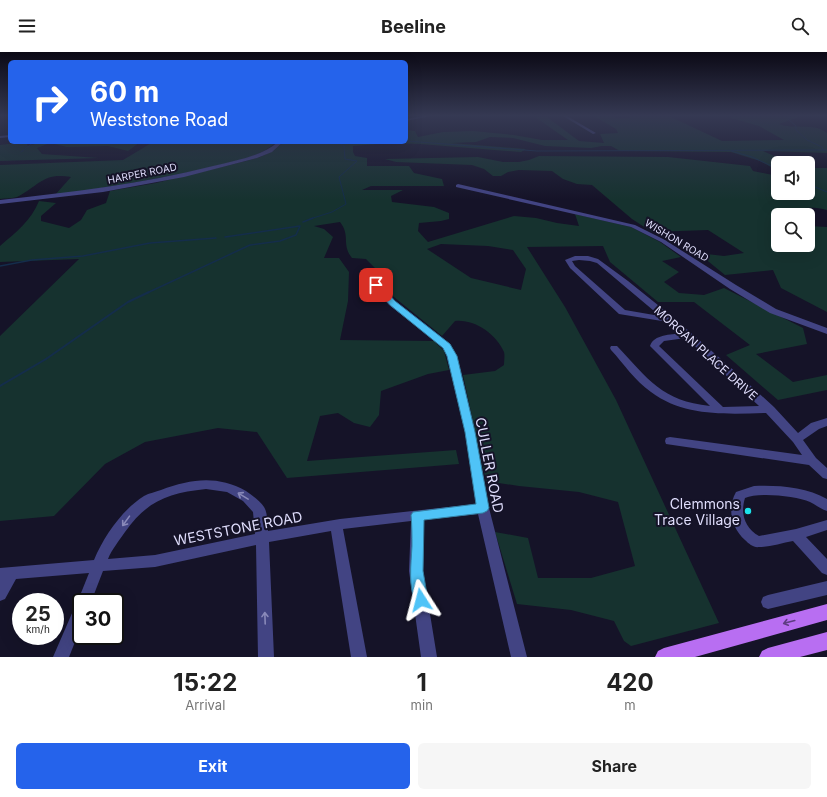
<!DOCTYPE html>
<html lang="en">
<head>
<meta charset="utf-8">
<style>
	body { margin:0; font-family:Inter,sans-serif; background:#f6f6f6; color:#222; height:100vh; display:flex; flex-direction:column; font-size:15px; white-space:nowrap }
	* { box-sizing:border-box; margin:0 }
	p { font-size:13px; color:#767676 }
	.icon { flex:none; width:22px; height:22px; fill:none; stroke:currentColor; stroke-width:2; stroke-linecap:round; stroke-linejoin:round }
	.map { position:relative; height:605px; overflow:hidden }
	.panel { display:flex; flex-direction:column; background:#fff; flex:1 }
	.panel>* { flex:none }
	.top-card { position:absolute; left:8px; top:8px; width:400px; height:84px; border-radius:6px; box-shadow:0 4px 16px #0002; background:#2563eb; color:#fff; overflow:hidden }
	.controls { position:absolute; left:771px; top:104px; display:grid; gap:8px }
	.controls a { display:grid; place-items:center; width:44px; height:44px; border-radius:6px; background:#fff; box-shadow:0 4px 16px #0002; font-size:20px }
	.speed { position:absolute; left:12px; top:541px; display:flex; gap:8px; font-size:20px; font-weight:700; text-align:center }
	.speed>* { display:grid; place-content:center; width:52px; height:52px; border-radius:50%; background:#fff; box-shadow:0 4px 16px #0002; line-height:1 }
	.speed small { font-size:10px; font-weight:400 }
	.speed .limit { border:2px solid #111; border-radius:6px; background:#fff; color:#111 }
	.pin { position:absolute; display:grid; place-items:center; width:34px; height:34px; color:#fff; margin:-17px; border-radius:8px; box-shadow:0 2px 6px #0006 }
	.me { position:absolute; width:44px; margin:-22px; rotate:351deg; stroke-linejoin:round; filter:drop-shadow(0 0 3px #0008) }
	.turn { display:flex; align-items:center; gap:14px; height:84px; padding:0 16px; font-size:18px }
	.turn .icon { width:52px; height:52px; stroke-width:2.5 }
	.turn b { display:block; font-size:28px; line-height:34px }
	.eta { display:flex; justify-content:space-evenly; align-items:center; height:68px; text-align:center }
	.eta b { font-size:24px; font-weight:700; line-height:28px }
	.primary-button { display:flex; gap:8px; margin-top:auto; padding:8px 16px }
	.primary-button a { flex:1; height:46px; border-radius:6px; background:#2563eb; color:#fff; font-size:16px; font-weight:700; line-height:46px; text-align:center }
	.primary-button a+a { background:#f6f6f6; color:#222 }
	header { display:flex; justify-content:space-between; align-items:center; height:52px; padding:0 16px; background:#fff; font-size:18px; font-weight:700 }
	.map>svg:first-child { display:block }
	.green { fill:#16322f; fill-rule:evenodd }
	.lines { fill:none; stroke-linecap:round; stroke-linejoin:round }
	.stream-far2 { stroke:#142d4b; stroke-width:1 }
	.stream-far1 { stroke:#142d4b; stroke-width:1.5 }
	.stream { stroke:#142d4b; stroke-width:2 }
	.minor { fill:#424483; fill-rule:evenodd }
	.major { fill:#b86ef2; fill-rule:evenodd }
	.oneway { stroke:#8989b9 }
	.oneway2 { stroke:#5e3c83 }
	.route { fill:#4fc3f7; stroke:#337fa1 }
	.poi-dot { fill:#1be3ea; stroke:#151328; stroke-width:1.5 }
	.labels { text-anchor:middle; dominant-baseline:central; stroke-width:4; stroke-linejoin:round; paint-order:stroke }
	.far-street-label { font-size:10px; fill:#dfddfc; stroke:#151328 }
	.street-label { font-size:12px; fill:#dfddfc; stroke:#151328 }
	.near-street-label { font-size:14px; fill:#dfddfc; stroke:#151328 }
	.near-poi-label { font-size:14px; fill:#dfddfc; stroke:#151328; text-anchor:end }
</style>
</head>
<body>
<header><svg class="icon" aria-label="menu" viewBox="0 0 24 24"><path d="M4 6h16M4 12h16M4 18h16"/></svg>Beeline<svg class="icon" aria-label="search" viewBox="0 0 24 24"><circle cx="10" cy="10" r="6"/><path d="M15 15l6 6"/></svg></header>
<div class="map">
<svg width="827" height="605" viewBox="0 0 827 605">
	<rect width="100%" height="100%" fill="#151328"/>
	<!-- green -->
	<path class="green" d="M 594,64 L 612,64 L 616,66 L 631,66 L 629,64 L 669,64 L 722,89 L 784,88 L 759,74 L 731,66 L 732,64 L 801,64 L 779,72 C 794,78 814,70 827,81 L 827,101 L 763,99 L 790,111 L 778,111 L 778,119 L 760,109 L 731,100 L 620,99 L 611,94 L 602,94 L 591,96 L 545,94 L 513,86 L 490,85 L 476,90 L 451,91 L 526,97 L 521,100 L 420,92 L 391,91 L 353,94 L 353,100 L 355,104 L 367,106 L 367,114 L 409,114 L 414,121 L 442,127 L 444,134 L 371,134 L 362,138 L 403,138 L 391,144 L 392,150 L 434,155 L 449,161 L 449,167 L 441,169 L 419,171 L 418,179 L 428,190 L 514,164 L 536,166 L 557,171 L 579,174 L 575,162 L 631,175 L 660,190 L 681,205 L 662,209 L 679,220 L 664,230 L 679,241 L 704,243 L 724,236 L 803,276 L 807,292 L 756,302 L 793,330 L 827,323 L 827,338 L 778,348 L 726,303 L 750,293 L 694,250 L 658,250 L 610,210 L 603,194 L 527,195 L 565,255 L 616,348 L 719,571 L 631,594 L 624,589 L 614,569 L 571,558 L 517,552 L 495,480 L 528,486 L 538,526 L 591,526 L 635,514 L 618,450 L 579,440 L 519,434 L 486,429 L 463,323 L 495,319 L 504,313 C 504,309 505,304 504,300 C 496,282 475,267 455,269 L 442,284 L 389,241 L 381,222 L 366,207 L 352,206 C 341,192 351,184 340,170 L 314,174 L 324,177 L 333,185 L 324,206 L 339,206 L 349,220 L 348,249 L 340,288 L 434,289 L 444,299 L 449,318 L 428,322 L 381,339 L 379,363 L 370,375 L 354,371 L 338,361 L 320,364 L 307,409 L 456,398 L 459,412 L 287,426 L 257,380 L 218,376 L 145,390 L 105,412 L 54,464 L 0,469 L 0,284 L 79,207 L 0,210 L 0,194 C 16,180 31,169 39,149 L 56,151 L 41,164 L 41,169 L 69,176 L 81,168 L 87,158 L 106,151 L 110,139 L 156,131 L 246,109 L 260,105 L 273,99 L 284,90 L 406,90 L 406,78 L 415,79 L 418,85 L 443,80 L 473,79 L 514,83 L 542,88 L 568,88 L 535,65 L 547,65 L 579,89 L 604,91 L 600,82 L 618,81 L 616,77 ZM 441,192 L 488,194 L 513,198 L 526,217 L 521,238 L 471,226 L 427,197 Z
		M 24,90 L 29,90 L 27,92 L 28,94 L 42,90 L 140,90 L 128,99 L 108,94 L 67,95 L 50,91 L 37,96 L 42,102 L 99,106 L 0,109 L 0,93 Z
		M 153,90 L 276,90 C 259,106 237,108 215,114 C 162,127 109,135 55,143 L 71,125 C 44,120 39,133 19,144 C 14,147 6,146 0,147 L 0,113 L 123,108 Z
		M 539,104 L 668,105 L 750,114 L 753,119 L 778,124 L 778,141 L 808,141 L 808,116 L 827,116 L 827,158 C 814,154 800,156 786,158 L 786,163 L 778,163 L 778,193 L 808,193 L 808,174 L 827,175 L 827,260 L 781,236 L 773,218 L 725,223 L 698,201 L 724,204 L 744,201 L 708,178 L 652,180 L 632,167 L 592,133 L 577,132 L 563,127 L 552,119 L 519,118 L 508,120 L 501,124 L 493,124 L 484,117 L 472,113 L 396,110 L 385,107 L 478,105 L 503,110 L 519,110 L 529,108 Z"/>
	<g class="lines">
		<!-- stream-far2 -->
		<path class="stream-far2" d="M 792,64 L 788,67 L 796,74 L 796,78 L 807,88 L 822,95 L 823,98
			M 406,89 L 537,99 L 827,98
			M 731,99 L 752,105 L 778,117
			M 21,100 L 34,90
			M 808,132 L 827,140
			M 310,167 L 332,160 L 346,152 L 339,125 L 357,109 L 345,107 L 344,94 L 338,90"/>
		<!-- stream-far1 -->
		<path class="stream-far1" d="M 303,170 L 313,166
			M 225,185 L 300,174
			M 0,214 L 32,208 L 83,204 L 150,191 L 216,186
			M 147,241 L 250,193 L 280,189 L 296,183 L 300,174"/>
		<!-- stream -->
		<path class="stream" d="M 0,334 L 46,307 L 128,250 L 149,240"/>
		<!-- minor -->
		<path class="minor" d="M 424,64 L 430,64 L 406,69 L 406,67 Z
			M 563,64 L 567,64 L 596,81 L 593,82 Z
			M 10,83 L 10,85 L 0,86 L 0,84 Z
			M 278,90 L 283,90 L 272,100 L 257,106 L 184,125 L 103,140 L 0,152 L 0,148 C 72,140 143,132 213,114 C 236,108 260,105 278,90 Z
			M 458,132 L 635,173 L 665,188 L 736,233 L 776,257 L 827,276 L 827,282 L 770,261 L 730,237 L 661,190 L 631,175 L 456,135 L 456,133 Z
			M 575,204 L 588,204 L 598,207 L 628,229 L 674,266 L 730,315 L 774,355 L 798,381 L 811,371 L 827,366 L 827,374 L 819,377 L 803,388 L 816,406 L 827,416 L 827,427 L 823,426 L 809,413 L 666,392 L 665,389 L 666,386 L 670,385 L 802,403 L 793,390 L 766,361 C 727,362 684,365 651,340 C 635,329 624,312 611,298 L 610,296 L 611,294 L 617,294 C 648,327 662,349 710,354 L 650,294 C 654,282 671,283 681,281 L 668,270 L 619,262 L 570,216 L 565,208 ZM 579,208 L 590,209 L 597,211 L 660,264 L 625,258 L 575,214 L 572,209 ZM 686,286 L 759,354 L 723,355 L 659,294 L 664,289 Z
			M 373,231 L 379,231 L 395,249 L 450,292 L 457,304 L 475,380 L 489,456 L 527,605 L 511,605 L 478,462 L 424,468 L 423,519 L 437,605 L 421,605 L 409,519 L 411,469 L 343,477 L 367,605 L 351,605 L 331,479 L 269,490 L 274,605 L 258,605 L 256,493 L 155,515 L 103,519 L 91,550 L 81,550 L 81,575 L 69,605 L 53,605 L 76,552 L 77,551 L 89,521 L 16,527 L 5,547 L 0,549 L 0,516 L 94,508 C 104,484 122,458 144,444 C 149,441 156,440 161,438 C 191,427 217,423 246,439 C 252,443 260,449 264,455 C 268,461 267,472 268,479 L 340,467 L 476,452 L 465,380 L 447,304 L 443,295 L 389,253 L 373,235 ZM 206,437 L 227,440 L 243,449 L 253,460 L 255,482 L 155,503 L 108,507 C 112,497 119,489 125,480 C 147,449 168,441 206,437 Z
			M 754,434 C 778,433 806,435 827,447 L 827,459 C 821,457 816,453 810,450 C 796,444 759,440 745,446 C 740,462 745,476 759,484 L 796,477 L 827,468 L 827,478 L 806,485 L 827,507 L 827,523 L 822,521 L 793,489 C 782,491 770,495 759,495 C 754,496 749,492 745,488 C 731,476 727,456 736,440 Z
			M 827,529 L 827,543 L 768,557 L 763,555 L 761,550 L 763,545 L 768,543 Z"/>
		<!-- major -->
		<path class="major" d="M 827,552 L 827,568 L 695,605 L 655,605 L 658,599 L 664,596 Z
			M 827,580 L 827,598 L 800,605 L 759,605 L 762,599 L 768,596 Z"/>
	</g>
	<!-- one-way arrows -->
	<defs><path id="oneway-shaft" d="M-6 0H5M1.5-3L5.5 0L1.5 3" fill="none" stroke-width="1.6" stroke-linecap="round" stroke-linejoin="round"/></defs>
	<g class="oneway">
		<use href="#oneway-shaft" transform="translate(243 444) rotate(-149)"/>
		<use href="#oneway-shaft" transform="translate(126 469) rotate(126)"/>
		<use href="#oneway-shaft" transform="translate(265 566) rotate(-92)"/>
	</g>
	<use class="oneway2" href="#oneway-shaft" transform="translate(789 570) rotate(165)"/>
	<!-- sky -->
	<linearGradient id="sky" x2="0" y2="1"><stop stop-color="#0c0a16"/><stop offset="0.43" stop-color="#353953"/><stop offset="1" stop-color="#353953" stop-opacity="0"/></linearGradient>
	<rect width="827" height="148" fill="url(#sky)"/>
	<!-- route -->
	<path class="route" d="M 374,231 L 379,231 L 395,249 L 450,292 L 457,304 L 475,380 L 489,456 L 487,459 L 483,461 L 424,468 L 423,519 L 428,548 L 426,553 L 421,555 L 416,553 C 408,534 411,513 412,494 C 412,484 412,474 411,463 L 413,460 L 476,452 L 465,380 L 447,304 L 443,296 L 390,253 L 374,235 Z"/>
	<!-- markers -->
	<circle class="poi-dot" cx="748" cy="459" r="4"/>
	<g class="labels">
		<!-- far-street labels -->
		<g class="far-street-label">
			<text transform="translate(142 121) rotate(-11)">HARPER ROAD</text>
			<text transform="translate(677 188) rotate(31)">WISHON ROAD</text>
		</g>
		<!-- street labels -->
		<g class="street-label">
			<text transform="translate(706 301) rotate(42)">MORGAN PLACE DRIVE</text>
		</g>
		<!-- near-street labels -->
		<g class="near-street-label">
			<text transform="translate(490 413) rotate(79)">CULLER ROAD</text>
			<text transform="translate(238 476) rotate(-11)">WESTSTONE ROAD</text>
		</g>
		<!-- near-poi labels -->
		<g class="near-poi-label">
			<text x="740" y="451">Clemmons<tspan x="740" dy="16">Trace Village</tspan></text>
		</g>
	</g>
</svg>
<div class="controls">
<a><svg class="icon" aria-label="sound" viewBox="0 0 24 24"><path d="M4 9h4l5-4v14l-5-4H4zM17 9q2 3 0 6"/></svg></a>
<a><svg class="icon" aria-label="search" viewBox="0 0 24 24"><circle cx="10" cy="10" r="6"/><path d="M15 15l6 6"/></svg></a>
</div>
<div class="speed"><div>25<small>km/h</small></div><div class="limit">30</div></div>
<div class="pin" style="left:376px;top:233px;background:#d93025"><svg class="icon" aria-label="arrive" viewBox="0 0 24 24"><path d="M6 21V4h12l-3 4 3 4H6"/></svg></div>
<svg class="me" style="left:421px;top:548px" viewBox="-20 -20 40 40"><path d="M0-17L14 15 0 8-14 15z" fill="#4fc3f7" stroke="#fff" stroke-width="4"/></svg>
<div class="top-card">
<div class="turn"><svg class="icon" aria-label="right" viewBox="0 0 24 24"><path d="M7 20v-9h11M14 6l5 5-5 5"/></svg><div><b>60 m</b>Weststone Road</div></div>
</div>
</div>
<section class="panel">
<div class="eta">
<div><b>15:22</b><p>Arrival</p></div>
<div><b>1</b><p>min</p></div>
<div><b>420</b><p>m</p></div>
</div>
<div class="primary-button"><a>Exit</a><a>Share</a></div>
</section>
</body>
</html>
